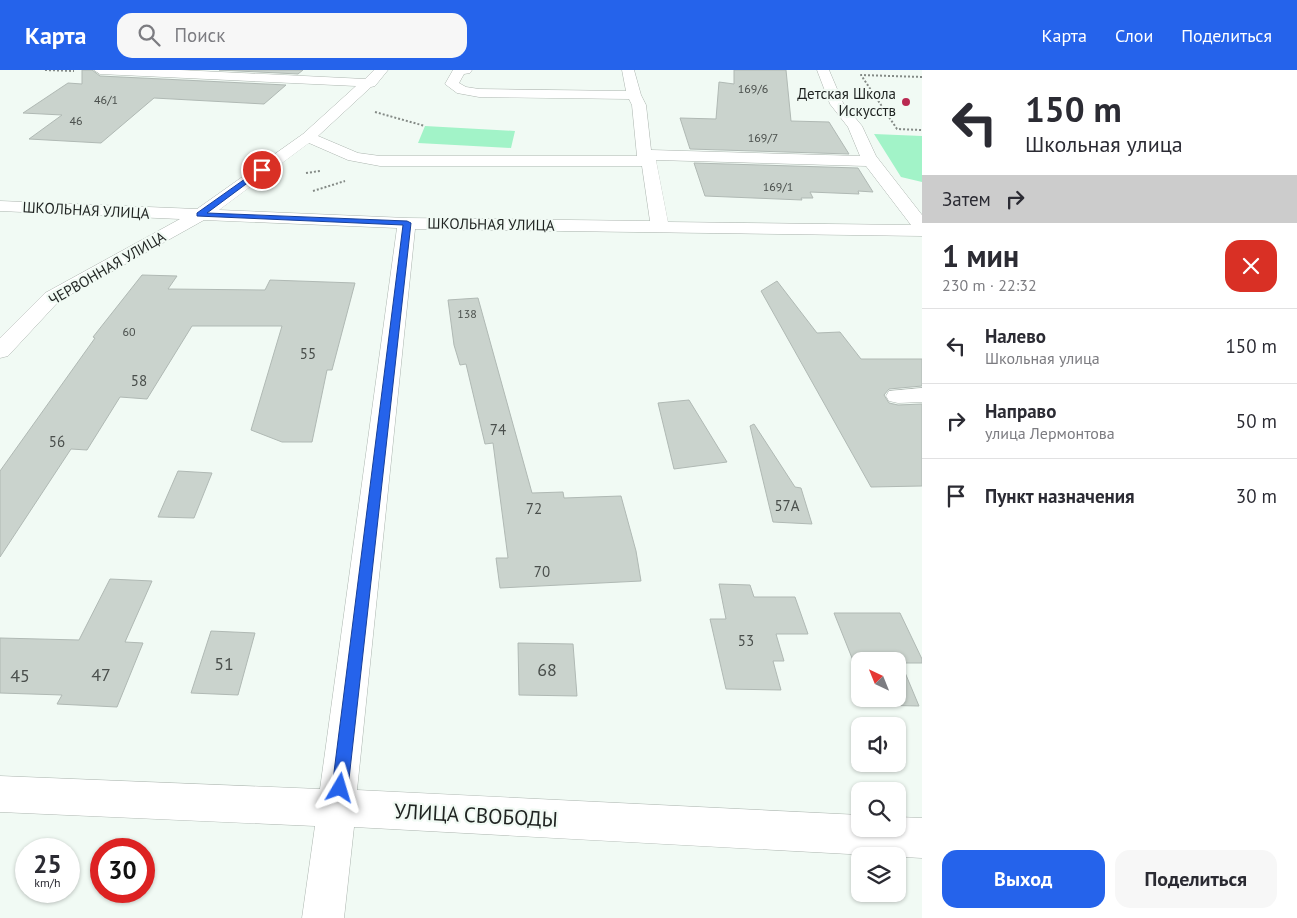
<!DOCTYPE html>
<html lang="ru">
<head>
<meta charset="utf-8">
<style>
	body { margin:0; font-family:"PT Sans",sans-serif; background:#f7f7f7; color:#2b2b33; height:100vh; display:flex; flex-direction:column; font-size:19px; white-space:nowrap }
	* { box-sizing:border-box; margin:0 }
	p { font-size:16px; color:#7c7c81 }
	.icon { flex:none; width:28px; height:28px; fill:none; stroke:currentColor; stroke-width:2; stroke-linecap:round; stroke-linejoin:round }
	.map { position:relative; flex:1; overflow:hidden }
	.panel { display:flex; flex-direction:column; background:#fff; width:375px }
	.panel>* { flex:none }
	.banner { background:#fff; color:#2b2b33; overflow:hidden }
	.needle { width:32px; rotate:317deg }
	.fabs { position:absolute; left:851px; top:582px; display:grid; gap:10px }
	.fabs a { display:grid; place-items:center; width:55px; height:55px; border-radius:10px; background:#fff; box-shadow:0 1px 4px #0004; font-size:25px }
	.speed { position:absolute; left:15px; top:768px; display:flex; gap:10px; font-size:25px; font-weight:700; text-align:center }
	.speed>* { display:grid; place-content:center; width:65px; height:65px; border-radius:50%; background:#fff; box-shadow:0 1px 4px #0004; line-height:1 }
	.speed small { font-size:12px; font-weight:400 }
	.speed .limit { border:8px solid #d22; background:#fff; color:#111 }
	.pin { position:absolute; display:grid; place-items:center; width:42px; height:42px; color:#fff; margin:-21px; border:2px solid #fff; border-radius:50%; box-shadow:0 1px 5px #0007 }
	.me { position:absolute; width:55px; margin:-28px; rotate:7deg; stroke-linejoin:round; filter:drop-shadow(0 0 4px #0008) }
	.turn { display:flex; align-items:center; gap:18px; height:105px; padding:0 20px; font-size:22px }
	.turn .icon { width:65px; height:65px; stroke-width:2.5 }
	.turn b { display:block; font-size:35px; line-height:42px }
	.then { display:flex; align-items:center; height:48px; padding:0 20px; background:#0003; gap:10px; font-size:19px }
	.round { display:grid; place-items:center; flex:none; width:52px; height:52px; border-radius:15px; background:#f7f7f7 }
	.summary { display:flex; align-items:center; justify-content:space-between; height:85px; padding:0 20px }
	h1 { font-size:30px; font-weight:700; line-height:38px }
	.action { display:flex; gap:10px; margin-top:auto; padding:10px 20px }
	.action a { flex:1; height:58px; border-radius:15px; background:#2563eb; color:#fff; font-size:20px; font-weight:700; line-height:58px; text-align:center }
	.action a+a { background:#f7f7f7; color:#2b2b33 }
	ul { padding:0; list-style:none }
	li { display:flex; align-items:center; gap:15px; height:75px; padding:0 20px; border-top:1px solid #e1e1e2 }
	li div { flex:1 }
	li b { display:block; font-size:19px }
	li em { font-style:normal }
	header { display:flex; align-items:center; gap:30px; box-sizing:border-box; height:70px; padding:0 25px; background:#2563eb; color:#fff }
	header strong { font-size:24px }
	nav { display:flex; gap:28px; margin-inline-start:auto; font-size:18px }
	.search { width:350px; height:45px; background:#f7f7f7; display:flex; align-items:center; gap:12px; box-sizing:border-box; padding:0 18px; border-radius:15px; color:#7c7c81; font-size:19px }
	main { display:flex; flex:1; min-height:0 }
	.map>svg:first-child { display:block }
	.green { fill:#a2f3c8 }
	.building { fill:#cad3cd; stroke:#b0b9b4 }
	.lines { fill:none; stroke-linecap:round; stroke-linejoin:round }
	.minor-casing { stroke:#acb5af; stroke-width:1 }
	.path { stroke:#848a86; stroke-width:2; stroke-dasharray:2 2; stroke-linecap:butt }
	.minor { fill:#fff; fill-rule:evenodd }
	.route { fill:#2563eb; stroke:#184099 }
	.poi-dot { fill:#b92951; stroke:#f1faf4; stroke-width:2 }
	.labels { text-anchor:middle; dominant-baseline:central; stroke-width:4.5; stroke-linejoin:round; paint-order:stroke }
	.far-number-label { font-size:12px; fill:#4a4f4c }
	.far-poi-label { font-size:15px; fill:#1f2321; stroke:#f1faf4; text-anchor:end }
	.far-street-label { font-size:15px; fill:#1f2321; stroke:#f1faf4 }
	.number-label { font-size:15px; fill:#4a4f4c }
	.near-number-label { font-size:18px; fill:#4a4f4c }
	.near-street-label { font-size:21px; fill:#1f2321; stroke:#f1faf4 }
</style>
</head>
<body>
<header>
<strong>Карта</strong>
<div class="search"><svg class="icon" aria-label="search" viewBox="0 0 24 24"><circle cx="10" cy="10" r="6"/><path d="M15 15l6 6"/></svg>Поиск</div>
<nav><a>Карта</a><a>Слои</a><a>Поделиться</a></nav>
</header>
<main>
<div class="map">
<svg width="922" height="848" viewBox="0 0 922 848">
	<rect width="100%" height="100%" fill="#f1faf4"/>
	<!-- green -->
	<path class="green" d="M 425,56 L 515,61 L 511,78 L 418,73 Z
		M 874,64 L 922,66 L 922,112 L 901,107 Z"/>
	<!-- building -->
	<path class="building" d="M 82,0 L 92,0 L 100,6 L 286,15 L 264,34 L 154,28 L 101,73 L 29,69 L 62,45 L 23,43 L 68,13 L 82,14 Z
		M 219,0 L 303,0 L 298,4 Z
		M 734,0 L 786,0 L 791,51 L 829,52 L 849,84 L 690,79 L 680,48 L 716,49 L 719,12 L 734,14 Z
		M 694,93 L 858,98 L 873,122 L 858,121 L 859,124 L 810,122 L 813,128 L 801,128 L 802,130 L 705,126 Z
		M 142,205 L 177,206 L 168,219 L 265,220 L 270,210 L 355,213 L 332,300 L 327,300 L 312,372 L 282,372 L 251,360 L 282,256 L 192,256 L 147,329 L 120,327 L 87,380 L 71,379 L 0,487 L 0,401 L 95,268 L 93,267 Z
		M 777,211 L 817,263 L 840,262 L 861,289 L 922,289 L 922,316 L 889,319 L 884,325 L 889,333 L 898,335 L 922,334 L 922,416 L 871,417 L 761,221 Z
		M 478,228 L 532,423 L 563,422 L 564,428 L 621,426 L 636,481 L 641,511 L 500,518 L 496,488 L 508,488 L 493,373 L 485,374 L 466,294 L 460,295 L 454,275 L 448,230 Z
		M 689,330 L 727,392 L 674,399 L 658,333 Z
		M 754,354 L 795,417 L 801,418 L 812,454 L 773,452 L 750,356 Z
		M 178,401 L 212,403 L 194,448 L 158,447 Z
		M 110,509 L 152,511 L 125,572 L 143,573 L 117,637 L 57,634 L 62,625 L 0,623 L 0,568 L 79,570 Z
		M 719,514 L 750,515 L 754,527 L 795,527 L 808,564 L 776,564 L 784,591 L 773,591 L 781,620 L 726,619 L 710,549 L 726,549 Z
		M 834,543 L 900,543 L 922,589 L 922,593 L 901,593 L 919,636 L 871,635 L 868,629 L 898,629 L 898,591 L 860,591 L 860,608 Z
		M 211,561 L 255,563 L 238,625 L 191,623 Z
		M 518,573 L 573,574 L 577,626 L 519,625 Z"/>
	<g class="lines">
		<defs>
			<path id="minor" d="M 94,0 L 180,0 L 365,9 L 374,0 L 388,0 L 375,16 L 371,17 L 318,66 L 358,83 L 380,86 L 637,86 L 632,35 L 629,29 L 479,27 L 457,23 L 445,14 L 453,0 L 472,0 L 470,3 L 464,4 L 459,13 L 466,17 L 479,19 L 626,21 L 622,0 L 634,0 L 641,25 L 646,35 L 651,80 L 860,86 L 848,57 L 830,34 L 817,0 L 829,0 L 843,33 L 862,56 L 876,86 L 922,145 L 922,166 L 415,159 L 357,720 L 860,745 L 860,759 L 898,759 L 898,747 L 922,748 L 922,788 L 354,757 L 344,848 L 302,848 L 315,756 L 0,742 L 0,706 L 320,719 L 397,158 L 204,150 L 59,231 L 8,286 L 0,288 L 0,268 L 45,223 L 180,149 L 0,141 L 0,131 L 197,139 L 303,64 L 356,16 L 100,4 ZM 309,73 L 348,90 L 380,96 L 642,96 L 650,151 L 407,148 L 219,140 ZM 656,90 L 866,96 L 911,155 L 668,152 Z
				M 922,318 L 922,332 L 898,333 L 889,331 L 886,326 L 889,321 Z"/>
		</defs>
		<!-- minor casing -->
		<use href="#minor" class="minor-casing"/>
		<!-- path -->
		<path class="path" d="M 45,0 L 74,1
			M 922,7 L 861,5 L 897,59 L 922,60
			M 375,42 L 425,56
			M 306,103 L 320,101
			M 313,121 L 345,111"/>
		<!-- minor -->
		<use href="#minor" class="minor"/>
	</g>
	<!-- route -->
	<path class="route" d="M 259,99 L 265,100 L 207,143 L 407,151 L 411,153 L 348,718 L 346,723 L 340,726 L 335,723 L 332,718 L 403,155 L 197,146 L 197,143 Z"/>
	<!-- markers -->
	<circle class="poi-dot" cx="906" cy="32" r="5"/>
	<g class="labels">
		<!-- far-number labels -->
		<g class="far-number-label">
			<text x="753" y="18">169/6</text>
			<text x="106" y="29">46/1</text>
			<text x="76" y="50">46</text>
			<text x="763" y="67">169/7</text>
			<text x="778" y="116">169/1</text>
			<text x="467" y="243">138</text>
			<text x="129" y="261">60</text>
		</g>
		<!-- far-poi labels -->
		<g class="far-poi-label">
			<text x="896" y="23">Детская Школа<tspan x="896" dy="17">Искусств</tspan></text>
		</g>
		<!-- far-street labels -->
		<g class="far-street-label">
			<text transform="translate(86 140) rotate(3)">ШКОЛЬНАЯ УЛИЦА</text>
			<text transform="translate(491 154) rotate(1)">ШКОЛЬНАЯ УЛИЦА</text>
			<text transform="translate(107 198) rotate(-30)">ЧЕРВОННАЯ УЛИЦА</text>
		</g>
		<!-- number labels -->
		<g class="number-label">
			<text x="308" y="283">55</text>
			<text x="139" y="310">58</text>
			<text x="498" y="359">74</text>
			<text x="57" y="371">56</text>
			<text x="787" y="435">57А</text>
			<text x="534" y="438">72</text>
			<text x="542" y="501">70</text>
			<text x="746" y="570">53</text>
		</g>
		<!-- near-number labels -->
		<g class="near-number-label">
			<text x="224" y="593">51</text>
			<text x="547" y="599">68</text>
			<text x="101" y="604">47</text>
			<text x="20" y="605">45</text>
		</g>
		<!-- near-street labels -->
		<g class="near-street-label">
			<text transform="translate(476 745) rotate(3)">УЛИЦА СВОБОДЫ</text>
		</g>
	</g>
</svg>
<div class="fabs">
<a><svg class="needle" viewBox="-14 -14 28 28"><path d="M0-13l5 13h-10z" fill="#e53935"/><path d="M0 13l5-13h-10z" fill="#7c7c81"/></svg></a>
<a><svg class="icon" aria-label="sound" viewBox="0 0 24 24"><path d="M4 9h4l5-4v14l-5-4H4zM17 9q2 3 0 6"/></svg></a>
<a><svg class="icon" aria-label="search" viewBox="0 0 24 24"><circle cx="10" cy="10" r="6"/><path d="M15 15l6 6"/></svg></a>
<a><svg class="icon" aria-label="layers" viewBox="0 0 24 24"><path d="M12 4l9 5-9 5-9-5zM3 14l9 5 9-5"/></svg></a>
</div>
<div class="speed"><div>25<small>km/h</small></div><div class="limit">30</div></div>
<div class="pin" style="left:262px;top:100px;background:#d93025"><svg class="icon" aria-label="arrive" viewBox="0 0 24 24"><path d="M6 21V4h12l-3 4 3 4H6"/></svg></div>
<svg class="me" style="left:340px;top:718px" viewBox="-20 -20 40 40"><path d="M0-17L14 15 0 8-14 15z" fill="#2563eb" stroke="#fff" stroke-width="4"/></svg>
</div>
<section class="panel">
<div class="banner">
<div class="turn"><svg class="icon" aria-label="left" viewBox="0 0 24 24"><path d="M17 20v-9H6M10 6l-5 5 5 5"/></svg><div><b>150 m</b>Школьная улица</div></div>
<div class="then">Затем<svg class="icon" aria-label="right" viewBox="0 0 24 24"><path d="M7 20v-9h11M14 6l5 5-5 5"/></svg></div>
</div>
<div class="summary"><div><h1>1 мин</h1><p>230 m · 22:32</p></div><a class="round" style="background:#d93025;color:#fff"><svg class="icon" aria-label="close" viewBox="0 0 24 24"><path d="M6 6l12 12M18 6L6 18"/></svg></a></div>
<ul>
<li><svg class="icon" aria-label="left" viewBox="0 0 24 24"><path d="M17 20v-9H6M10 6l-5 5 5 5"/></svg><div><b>Налево</b><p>Школьная улица</p></div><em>150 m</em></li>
<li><svg class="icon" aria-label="right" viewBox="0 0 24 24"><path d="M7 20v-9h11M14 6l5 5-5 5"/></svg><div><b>Направо</b><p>улица Лермонтова</p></div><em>50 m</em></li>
<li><svg class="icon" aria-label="arrive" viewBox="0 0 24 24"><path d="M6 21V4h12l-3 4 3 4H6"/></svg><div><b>Пункт назначения</b></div><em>30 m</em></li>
</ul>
<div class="action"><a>Выход</a><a>Поделиться</a></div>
</section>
</main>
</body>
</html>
